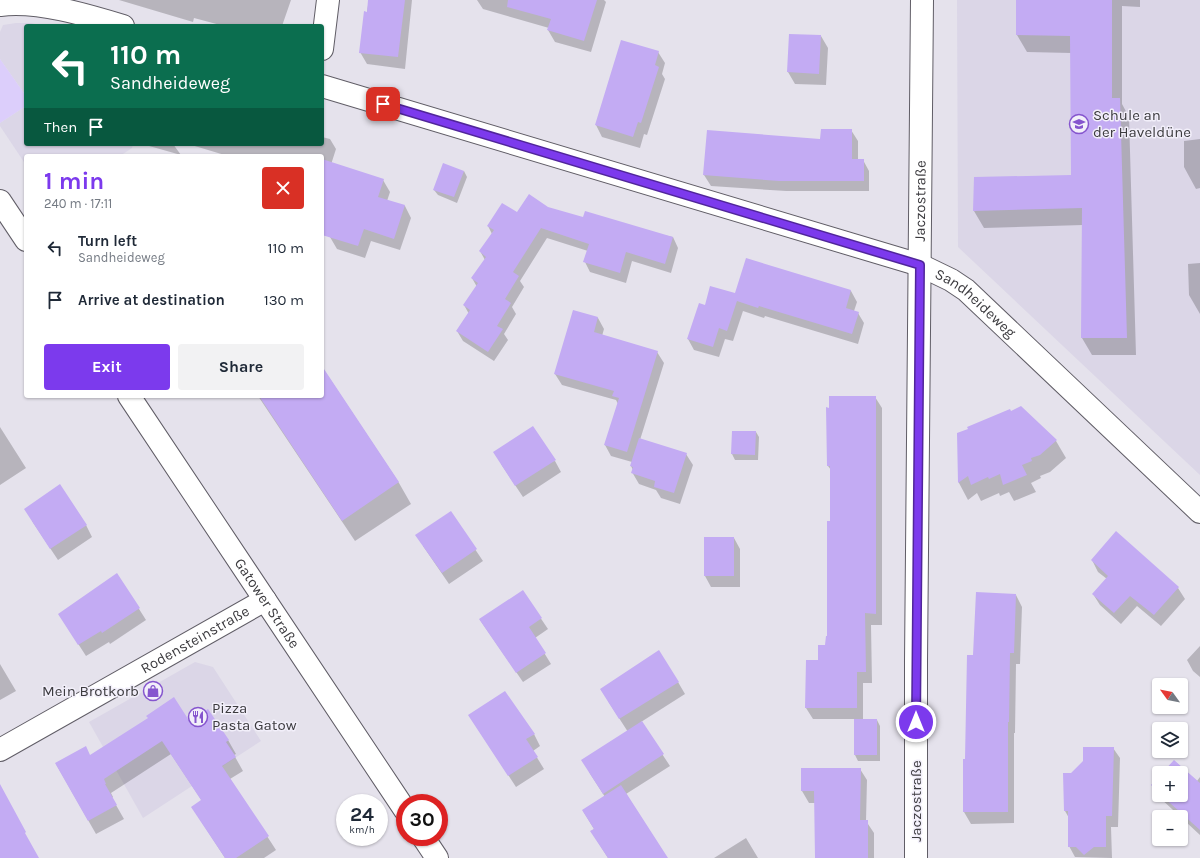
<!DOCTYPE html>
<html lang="en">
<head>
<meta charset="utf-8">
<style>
	body { margin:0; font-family:Karla,sans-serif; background:#f2f2f3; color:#1f2937; height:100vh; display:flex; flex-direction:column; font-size:15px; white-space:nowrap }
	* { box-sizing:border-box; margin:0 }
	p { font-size:13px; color:#747a83 }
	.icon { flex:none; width:22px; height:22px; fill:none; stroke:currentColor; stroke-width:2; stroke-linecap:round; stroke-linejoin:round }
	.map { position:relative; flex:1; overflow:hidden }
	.sheet { position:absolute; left:24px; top:154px; width:300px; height:244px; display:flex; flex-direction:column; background:#fff; border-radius:4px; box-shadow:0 1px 3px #0004 }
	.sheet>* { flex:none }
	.guide { position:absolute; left:24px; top:24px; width:300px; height:122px; border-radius:4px; box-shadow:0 1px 3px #0004; background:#0b6e4f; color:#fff; overflow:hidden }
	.needle { width:26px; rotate:303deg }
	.tools { position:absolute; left:1152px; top:678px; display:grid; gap:8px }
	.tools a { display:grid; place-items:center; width:36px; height:36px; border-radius:4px; background:#fff; box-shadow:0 1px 3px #0004; font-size:20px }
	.speed { position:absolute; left:336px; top:794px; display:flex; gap:8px; font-size:20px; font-weight:700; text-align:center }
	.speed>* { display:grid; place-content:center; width:52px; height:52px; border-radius:50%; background:#fff; box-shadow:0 1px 3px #0004; line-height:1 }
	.speed small { font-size:10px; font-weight:400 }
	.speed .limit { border:6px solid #d22; background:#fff; color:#111 }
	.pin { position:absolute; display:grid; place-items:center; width:34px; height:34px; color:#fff; margin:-17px; border-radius:8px; box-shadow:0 2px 6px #0006 }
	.me { position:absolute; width:44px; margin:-22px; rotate:0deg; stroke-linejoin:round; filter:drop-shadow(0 0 3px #0008) }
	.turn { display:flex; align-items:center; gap:14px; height:84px; padding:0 20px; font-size:18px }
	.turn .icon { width:52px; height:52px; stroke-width:2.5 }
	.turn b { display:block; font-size:28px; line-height:34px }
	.then { display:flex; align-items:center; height:38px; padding:0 20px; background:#0003; gap:8px; font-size:15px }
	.round { display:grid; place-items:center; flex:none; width:42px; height:42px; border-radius:4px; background:#f2f2f3 }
	.summary { display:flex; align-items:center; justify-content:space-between; height:68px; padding:0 20px }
	h1 { font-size:24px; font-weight:700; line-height:30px; color:#7c3aed }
	.button { display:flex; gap:8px; margin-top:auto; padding:8px 20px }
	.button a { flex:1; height:46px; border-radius:4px; background:#7c3aed; color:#fff; font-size:16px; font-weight:700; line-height:46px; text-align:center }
	.button a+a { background:#f2f2f3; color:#1f2937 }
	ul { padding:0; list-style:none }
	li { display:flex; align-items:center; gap:12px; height:52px; padding:0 20px }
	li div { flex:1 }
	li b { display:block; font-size:15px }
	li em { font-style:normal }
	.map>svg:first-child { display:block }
	.built { fill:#dbd6e7 }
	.green { fill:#dccefb }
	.shadow { fill:#0003 }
	.building { fill:#c3abf3 }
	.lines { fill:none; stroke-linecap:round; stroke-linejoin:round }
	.street-casing { stroke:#605d66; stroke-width:24 }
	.secondary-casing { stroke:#605d66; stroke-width:24 }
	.street { stroke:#fff; stroke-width:22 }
	.secondary { stroke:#fff; stroke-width:22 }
	.route-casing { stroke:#51269a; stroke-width:10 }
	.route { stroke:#7c3aed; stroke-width:7 }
	.labels { text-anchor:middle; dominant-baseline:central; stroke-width:3; stroke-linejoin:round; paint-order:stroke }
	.poi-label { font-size:15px; fill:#3c3b3f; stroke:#f2effa; text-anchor:start }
	.street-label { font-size:15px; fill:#3c3b3f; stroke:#f2effa }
</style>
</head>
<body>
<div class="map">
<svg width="1200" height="858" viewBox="0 0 1200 858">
	<rect width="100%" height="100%" fill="#e5e2ec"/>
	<!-- built -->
	<path class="built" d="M 957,0 L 1200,0 L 1200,475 L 958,247 Z
		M 16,23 L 31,23 L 44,26 L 26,26 L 26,96 L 0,59 L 0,32 L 3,25 Z
		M 26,106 L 26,144 L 133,144 L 132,148 L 120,156 L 26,156 L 26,165 L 0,126 L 0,123 Z
		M 195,662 L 213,667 L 261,741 L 143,818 L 89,722 Z"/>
	<!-- green -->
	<path class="green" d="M 0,59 L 26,96 L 26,106 L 0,123 Z"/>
	<!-- shadow -->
	<path class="shadow" d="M 119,0 L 291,0 L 282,26 L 224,26 L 194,18 L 193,22 Z
		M 369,0 L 412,0 L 405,69 L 367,64 L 360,52 Z
		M 477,0 L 604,0 L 606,2 L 591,52 L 555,42 L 548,30 L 549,28 L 483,9 Z
		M 1017,0 L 1140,0 L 1140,7 L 1122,6 L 1122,104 L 1129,117 L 1136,355 L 1092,355 L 1082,338 L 1083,225 L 984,228 L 974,211 L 1072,176 L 1071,53 L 1027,52 L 1017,35 Z
		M 821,36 L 828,48 L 826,85 L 795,84 L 788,72 Z
		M 658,52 L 665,63 L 662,74 L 665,79 L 647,135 L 644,134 L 640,148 L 602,137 L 596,125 Z
		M 851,130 L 858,141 L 858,160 L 863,160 L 869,171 L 869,191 L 786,191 L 711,186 L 704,175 L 821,140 Z
		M 322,137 L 330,139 L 336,149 L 327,177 L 322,176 L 322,156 L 228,156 L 188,144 L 322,144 Z
		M 1200,139 L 1200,188 L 1196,189 L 1184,167 L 1184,141 Z
		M 142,144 L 173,144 L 181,155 Z
		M 464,171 L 467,177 L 457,203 L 438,195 L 434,190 Z
		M 383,180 L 390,192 L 387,201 L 405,206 L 411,218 L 400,250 L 371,241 L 365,258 L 337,249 L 330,237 Z
		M 548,208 L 584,219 L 673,237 L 678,248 L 671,273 L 632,261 L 626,283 L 590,272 L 585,262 L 588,251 L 547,238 L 520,281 L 524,287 L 512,307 L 516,314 L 504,334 L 508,340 L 494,361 L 463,341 L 457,331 L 469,314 L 464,305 L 477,287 L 472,278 L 485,260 L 480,251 L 492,234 L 488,226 L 517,214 Z
		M 1200,263 L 1200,314 L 1189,295 L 1188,264 Z
		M 851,291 L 857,302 L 854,311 L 858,313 L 864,323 L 858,344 L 765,316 L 764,318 L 743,311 L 733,341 L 725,339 L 719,357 L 694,350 L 688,339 L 705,306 L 736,294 Z
		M 574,312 L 598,318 L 604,329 L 602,336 L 657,352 L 664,363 L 640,440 L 686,454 L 693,465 L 680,504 L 661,498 L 656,490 L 639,484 L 632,472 L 633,470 L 631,466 L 632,462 L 611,456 L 605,445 L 618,404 L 616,400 L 562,385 L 555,374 Z
		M 322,367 L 399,483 L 411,504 L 355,541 L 258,396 L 322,396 Z
		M 875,397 L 882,408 L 882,625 L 871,625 L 872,683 L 863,683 L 863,720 L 877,720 L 880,726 L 880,761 L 858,761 L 855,755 L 855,719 L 813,719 L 806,708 L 819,661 L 826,646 L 828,637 L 831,522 L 831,470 L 828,466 Z
		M 0,427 L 26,468 L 0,485 Z
		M 756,432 L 759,437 L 758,460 L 735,460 L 732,454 Z
		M 958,434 L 1056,441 L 1066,458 L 1050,472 L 1040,476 L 1041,478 L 1031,483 L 1036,492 L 1014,501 L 1009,492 L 1000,496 L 999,493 L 981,501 L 977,493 L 968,500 L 959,483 Z
		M 555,461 L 561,472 L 523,497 L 501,464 Z
		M 450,512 L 483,561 L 449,584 L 423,546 Z
		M 32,521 L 86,525 L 92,537 L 58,560 Z
		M 1116,533 L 1178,588 L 1185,599 L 1161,626 L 1137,606 L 1121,624 L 1100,605 L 1093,594 L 1107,579 L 1098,572 L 1092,560 Z
		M 734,538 L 740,549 L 740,587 L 711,587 L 705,576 Z
		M 117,574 L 146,620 L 110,644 L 109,642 L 86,656 L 66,625 Z
		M 523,592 L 548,629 L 535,638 L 551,664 L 523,682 L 480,620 Z
		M 1016,595 L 1022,607 L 1020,664 L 1016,664 L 1015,733 L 1014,733 L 1014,823 L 971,824 L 964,812 L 964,760 L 966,760 L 974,656 Z
		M 1200,646 L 1200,677 L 1193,671 L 1187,660 Z
		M 0,664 L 16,691 L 0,700 Z
		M 678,682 L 685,694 L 641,722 L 670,766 L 626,794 L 667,858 L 608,858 L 591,831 L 594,829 L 583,811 L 605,797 L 589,772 L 628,732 L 608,701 Z
		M 190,723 L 228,740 L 236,754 L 234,755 L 243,771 L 230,779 L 276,850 L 264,858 L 225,858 L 192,807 L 202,801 L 171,754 L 111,793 L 113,797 L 112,798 L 124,819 L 96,834 L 56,764 L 90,756 Z
		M 476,726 L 534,734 L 540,746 L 533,751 L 544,769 L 516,787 Z
		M 1113,748 L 1120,758 L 1118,827 L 1111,827 L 1112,858 L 1075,857 L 1069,846 L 1069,818 L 1065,811 Z
		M 1174,761 L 1197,781 L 1200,777 L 1200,835 L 1159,797 L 1152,786 L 1159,778 L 1159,795 L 1181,795 L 1181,773 L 1163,773 Z
		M 802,769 L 860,769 L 867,780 L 866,821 L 874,833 L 874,858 L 816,858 L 816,803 L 809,803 L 802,791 Z
		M 746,838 L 758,858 L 714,858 Z"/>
	<!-- building -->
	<path class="building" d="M 368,0 L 405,0 L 398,57 L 359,53 L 364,11 L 367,12 Z
		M 508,0 L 597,0 L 584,41 L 547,30 L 551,19 L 507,7 Z
		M 1016,0 L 1112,0 L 1112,98 L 1120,98 L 1127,338 L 1081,338 L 1082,208 L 973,211 L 974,177 L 1071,175 L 1070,36 L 1016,35 Z
		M 789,34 L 821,35 L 819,74 L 787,72 Z
		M 621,40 L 659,51 L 655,65 L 659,67 L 641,123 L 638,122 L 633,137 L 595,125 Z
		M 821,129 L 852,129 L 852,159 L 864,159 L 864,181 L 779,181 L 703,175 L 707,130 L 820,139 Z
		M 322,159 L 384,179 L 378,197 L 405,205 L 394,239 L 364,229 L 358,246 L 322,235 Z
		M 443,163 L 464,171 L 454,197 L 433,190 Z
		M 529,194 L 548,207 L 583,217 L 585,211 L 673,237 L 665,264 L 626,252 L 620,273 L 583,262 L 589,244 L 541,228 L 513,272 L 519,276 L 505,299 L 511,303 L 497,326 L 503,329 L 488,352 L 456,331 L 470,310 L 463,305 L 478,283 L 471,278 L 486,257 L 479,251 L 494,230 L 487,226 L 502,203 L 517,212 Z
		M 746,258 L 851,290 L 846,308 L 859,312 L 852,334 L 759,306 L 758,308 L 737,301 L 727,331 L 719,328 L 713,347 L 687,339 L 699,303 L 705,305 L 710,286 L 735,293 Z
		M 573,310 L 598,317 L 594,332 L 658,351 L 627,452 L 604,445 L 619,398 L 612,396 L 614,391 L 554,374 Z
		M 322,366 L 399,482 L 342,521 L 259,396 L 322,396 Z
		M 829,396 L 876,396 L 876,614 L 865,613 L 866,672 L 857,672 L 857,708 L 805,708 L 806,660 L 818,660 L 818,645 L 825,645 L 826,636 L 827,636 L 827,521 L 830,521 L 830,466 L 827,466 L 826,407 L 829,408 Z
		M 1021,406 L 1057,440 L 1040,455 L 1031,458 L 1032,461 L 1022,465 L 1027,475 L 1003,485 L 1000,474 L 989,479 L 988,477 L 971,485 L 968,476 L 958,483 L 957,433 L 968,429 L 967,427 L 1010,409 L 1011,411 Z
		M 533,426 L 556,460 L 515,486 L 493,452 Z
		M 732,431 L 756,431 L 755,455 L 731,454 Z
		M 639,438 L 687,453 L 674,493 L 654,487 L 655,481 L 631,473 L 633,467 L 630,466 Z
		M 60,484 L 87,525 L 50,549 L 24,509 Z
		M 451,511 L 477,549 L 442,573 L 415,535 Z
		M 1116,531 L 1179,587 L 1154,615 L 1130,596 L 1114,613 L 1092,594 L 1108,576 L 1091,560 Z
		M 704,537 L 734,537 L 734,576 L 704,576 Z
		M 117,573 L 140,608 L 102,633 L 101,631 L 78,645 L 58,614 Z
		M 523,590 L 542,618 L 529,627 L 546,653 L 516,673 L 479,619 Z
		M 976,592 L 1016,594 L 1014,653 L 1010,653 L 1009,722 L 1008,722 L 1008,812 L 963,812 L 963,759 L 965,759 L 967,655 L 973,655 Z
		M 659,650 L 679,682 L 619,719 L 600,689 Z
		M 505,691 L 535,734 L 526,739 L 538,757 L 508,776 L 468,715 Z
		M 174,697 L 190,722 L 208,709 L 229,740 L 226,742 L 236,757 L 222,766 L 269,836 L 236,858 L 225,858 L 191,807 L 201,800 L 162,741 L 104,779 L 106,784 L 105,784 L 117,805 L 88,821 L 55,763 L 86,746 L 90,755 L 148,718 L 146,716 Z
		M 854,719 L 877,719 L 877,755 L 854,755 Z
		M 642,721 L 664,754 L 603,794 L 581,760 Z
		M 1083,747 L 1114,747 L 1112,816 L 1106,816 L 1106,847 L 1094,847 L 1084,855 L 1076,847 L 1068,847 L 1068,811 L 1064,811 L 1063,773 L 1071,773 L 1083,761 Z
		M 1174,760 L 1200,783 L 1200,830 L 1161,795 L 1181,795 L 1181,773 L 1162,773 Z
		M 801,768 L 861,768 L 860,820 L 868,820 L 868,858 L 815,858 L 814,791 L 801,791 Z
		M 1159,776 L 1159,793 L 1151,785 Z
		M 0,784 L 26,832 L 25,833 L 39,858 L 0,858 Z
		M 621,785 L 668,858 L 608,858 L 590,831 L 594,829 L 582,810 Z"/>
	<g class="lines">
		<defs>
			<g id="street">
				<path d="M 0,5 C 37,0 87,15 123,26"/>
				<path d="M 322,49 L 328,0"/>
				<path id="s1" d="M 322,86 L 920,265 L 951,280 L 966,290 L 1200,512"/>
				<path id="s2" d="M 0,750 L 265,600"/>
				<path id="s3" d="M 916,858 L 916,662 L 922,0"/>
			</g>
			<g id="secondary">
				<path d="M 0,201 L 26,240"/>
				<path id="s4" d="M 129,396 L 405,810"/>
				<path d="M 423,837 L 437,858"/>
			</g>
		</defs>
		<!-- street casing -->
		<use href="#street" class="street-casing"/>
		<!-- secondary casing -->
		<use href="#secondary" class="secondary-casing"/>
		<!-- street -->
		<use href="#street" class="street"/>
		<!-- secondary -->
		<use href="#secondary" class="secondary"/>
	</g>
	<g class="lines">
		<defs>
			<path id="route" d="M 383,104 L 920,265 L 916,722"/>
		</defs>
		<!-- route casing -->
		<use href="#route" class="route-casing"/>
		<!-- route -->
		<use href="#route" class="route"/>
	</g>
	<!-- icons -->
	<defs>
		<symbol id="school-ring" viewBox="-11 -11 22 22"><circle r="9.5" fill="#f2effa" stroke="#8555ce" stroke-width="1.5"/><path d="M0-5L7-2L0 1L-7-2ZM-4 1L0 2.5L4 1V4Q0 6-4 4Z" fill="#8555ce"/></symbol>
		<symbol id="shop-ring" viewBox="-11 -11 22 22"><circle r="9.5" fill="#f2effa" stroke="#8555ce" stroke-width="1.5"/><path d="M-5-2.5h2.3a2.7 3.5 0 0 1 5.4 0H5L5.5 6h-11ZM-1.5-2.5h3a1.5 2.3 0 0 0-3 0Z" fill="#8555ce"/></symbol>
		<symbol id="restaurant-ring" viewBox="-11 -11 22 22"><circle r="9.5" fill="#f2effa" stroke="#8555ce" stroke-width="1.5"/><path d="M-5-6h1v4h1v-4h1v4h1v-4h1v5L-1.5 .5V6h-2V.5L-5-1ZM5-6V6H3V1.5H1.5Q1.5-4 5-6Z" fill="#8555ce"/></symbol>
	</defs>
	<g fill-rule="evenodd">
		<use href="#school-ring" x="1068" y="113" width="22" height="22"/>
		<use href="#shop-ring" x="142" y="680" width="22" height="22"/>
		<use href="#restaurant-ring" x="187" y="706" width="22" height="22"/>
	</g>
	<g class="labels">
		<!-- poi labels -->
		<g class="poi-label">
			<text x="1093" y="115">Schule an<tspan x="1093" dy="17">der Haveldüne</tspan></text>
			<text x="139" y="691" text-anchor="end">Mein Brotkorb</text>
			<text x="212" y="708">Pizza<tspan x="212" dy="17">Pasta Gatow</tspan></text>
		</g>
		<!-- street labels -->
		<g class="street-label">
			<text stroke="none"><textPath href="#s3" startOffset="657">Jaczostraße</textPath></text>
			<text stroke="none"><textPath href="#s1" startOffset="692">Sandheideweg</textPath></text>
			<text stroke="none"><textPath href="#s4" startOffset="249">Gatower Straße</textPath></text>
			<text stroke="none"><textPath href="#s2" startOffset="224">Rodensteinstraße</textPath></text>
			<text transform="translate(916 801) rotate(-90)">Jaczostraße</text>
		</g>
	</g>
</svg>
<div class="tools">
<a><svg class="needle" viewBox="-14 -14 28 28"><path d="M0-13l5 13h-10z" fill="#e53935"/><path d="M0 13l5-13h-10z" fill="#747a83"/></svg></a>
<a><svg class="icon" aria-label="layers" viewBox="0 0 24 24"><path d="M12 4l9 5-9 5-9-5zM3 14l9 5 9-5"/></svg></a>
<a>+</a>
<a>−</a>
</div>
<div class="speed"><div>24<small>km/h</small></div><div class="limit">30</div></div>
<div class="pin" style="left:383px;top:104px;background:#d93025"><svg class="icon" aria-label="arrive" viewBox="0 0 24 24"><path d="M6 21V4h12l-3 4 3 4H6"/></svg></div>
<svg class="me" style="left:916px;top:722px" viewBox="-20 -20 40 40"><circle r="17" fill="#7c3aed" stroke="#fff" stroke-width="3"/><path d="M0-11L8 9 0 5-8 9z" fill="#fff"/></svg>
<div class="guide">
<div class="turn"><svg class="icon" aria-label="left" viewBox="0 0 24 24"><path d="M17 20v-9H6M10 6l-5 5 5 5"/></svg><div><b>110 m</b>Sandheideweg</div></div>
<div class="then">Then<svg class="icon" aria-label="arrive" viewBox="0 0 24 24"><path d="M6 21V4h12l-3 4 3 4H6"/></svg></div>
</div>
<section class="sheet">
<div class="summary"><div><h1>1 min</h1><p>240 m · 17:11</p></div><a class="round" style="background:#d93025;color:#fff"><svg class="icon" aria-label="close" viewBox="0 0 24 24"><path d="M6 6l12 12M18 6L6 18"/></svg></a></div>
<ul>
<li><svg class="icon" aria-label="left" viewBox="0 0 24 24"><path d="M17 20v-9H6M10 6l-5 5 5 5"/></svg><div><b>Turn left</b><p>Sandheideweg</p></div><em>110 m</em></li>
<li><svg class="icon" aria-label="arrive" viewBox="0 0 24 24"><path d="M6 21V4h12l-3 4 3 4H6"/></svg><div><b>Arrive at destination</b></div><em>130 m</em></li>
</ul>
<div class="button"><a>Exit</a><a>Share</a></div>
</section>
</div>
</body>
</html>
